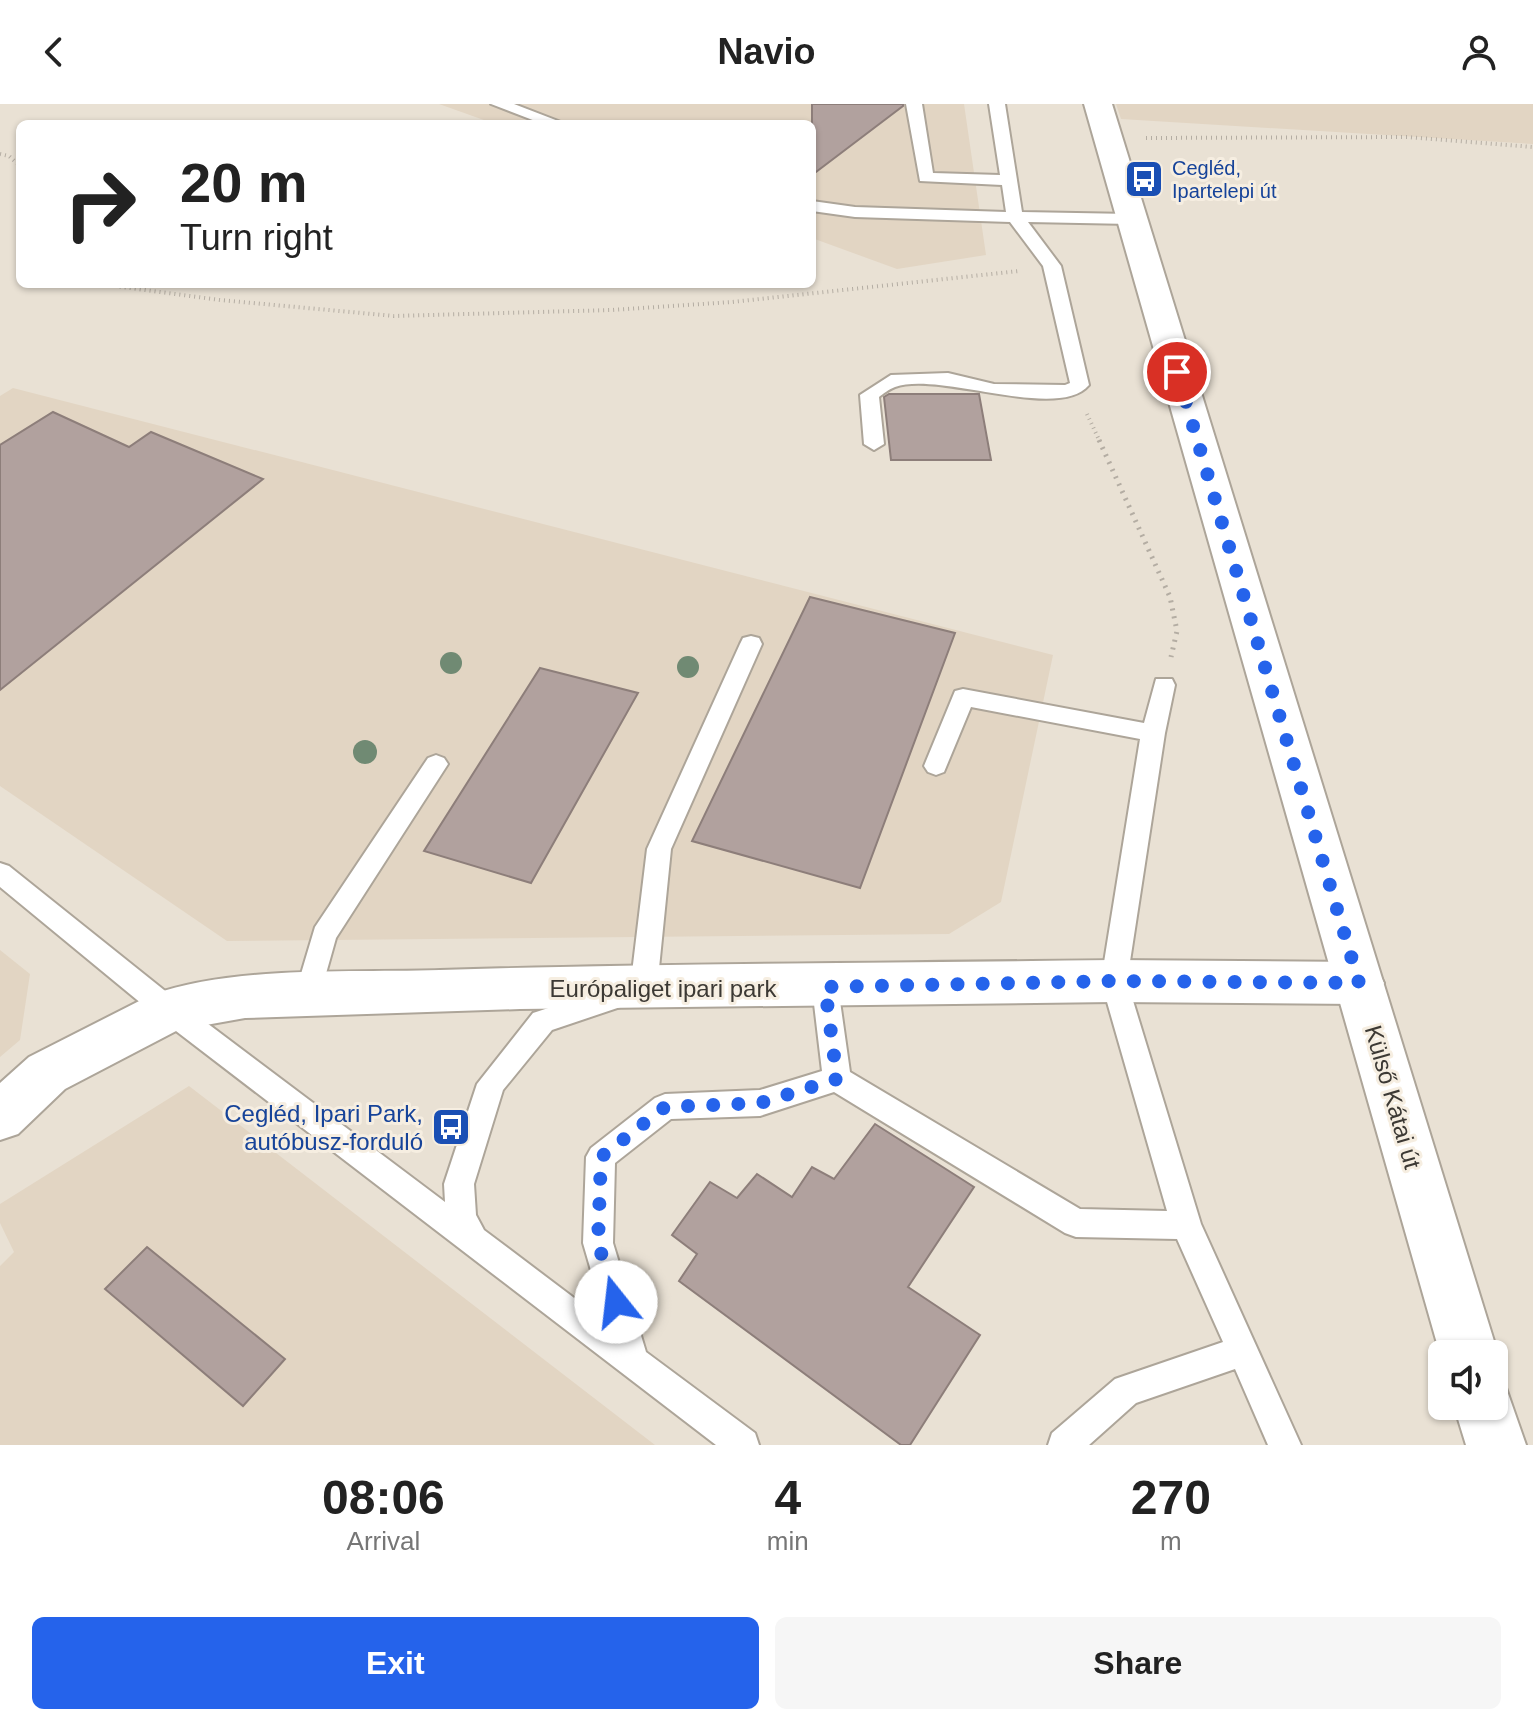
<!DOCTYPE html>
<html lang="en">
<head>
<meta charset="utf-8">
<style>
	body { margin:0; font-family:Arial,sans-serif; background:#f6f6f6; color:#222; height:100vh; display:flex; flex-direction:column; font-size:30px; white-space:nowrap }
	* { box-sizing:border-box; margin:0 }
	p { font-size:26px; color:#767676 }
	.icon { flex:none; width:44px; height:44px; fill:none; stroke:currentColor; stroke-width:2; stroke-linecap:round; stroke-linejoin:round }
	.map { position:relative; height:1341px; overflow:hidden }
	.side { display:flex; flex-direction:column; background:#fff; flex:1 }
	.side>* { flex:none }
	.hud { position:absolute; left:16px; top:16px; width:800px; height:168px; border-radius:12px; box-shadow:0 2px 6px #0004; background:#fff; color:#222; overflow:hidden }
	.tools { position:absolute; left:1428px; top:1236px; display:grid; gap:16px }
	.tools a { display:grid; place-items:center; width:80px; height:80px; border-radius:12px; background:#fff; box-shadow:0 2px 6px #0004; font-size:40px }
	.pin { position:absolute; display:grid; place-items:center; width:68px; height:68px; color:#fff; margin:-34px; border:4px solid #fff; border-radius:50%; box-shadow:0 2px 8px #0007 }
	.me { position:absolute; width:88px; margin:-44px; rotate:344deg; stroke-linejoin:round; filter:drop-shadow(0 0 6px #0008) }
	.turn { display:flex; align-items:center; gap:28px; height:168px; padding:0 32px; font-size:36px }
	.turn .icon { width:104px; height:104px; stroke-width:2.5 }
	.turn b { display:block; font-size:56px; line-height:68px }
	.eta { display:flex; justify-content:space-evenly; align-items:center; height:136px; text-align:center }
	.eta b { font-size:48px; font-weight:700; line-height:56px }
	.cta { display:flex; gap:16px; margin-top:auto; padding:16px 32px }
	.cta a { flex:1; height:92px; border-radius:12px; background:#2563eb; color:#fff; font-size:32px; font-weight:700; line-height:92px; text-align:center }
	.cta a+a { background:#f6f6f6; color:#222 }
	header { display:flex; justify-content:space-between; align-items:center; height:104px; padding:0 32px; background:#fff; font-size:36px; font-weight:700 }
	.map>svg:first-child { display:block }
	.built { fill:#e2d5c3 }
	.building { fill:#b1a19e; stroke:#8d7e7a; stroke-width:2 }
	.lines { fill:none; stroke-linecap:round; stroke-linejoin:round }
	.service-casing { stroke:#ada599; stroke-width:4 }
	.minor-casing { stroke:#ada599; stroke-width:4 }
	.secondary-casing { stroke:#ada599; stroke-width:4 }
	.path-far1 { stroke:#b4ada3; stroke-width:4; stroke-dasharray:1 4; stroke-linecap:butt }
	.path { stroke:#b4ada3; stroke-width:5; stroke-dasharray:2 6; stroke-linecap:butt }
	.service { fill:#fff; fill-rule:evenodd }
	.minor { fill:#fff; fill-rule:evenodd }
	.secondary { fill:#fff; fill-rule:evenodd }
	.tree { fill:#708a73 }
	.route { stroke:#2563eb; stroke-width:14; stroke-dasharray:0 25.2 }
	.labels { text-anchor:middle; dominant-baseline:central; stroke-width:6; stroke-linejoin:round; paint-order:stroke }
	.far-transit-label { font-size:20px; fill:#164399; stroke:#f6eee1; text-anchor:start }
	.street-label { font-size:24px; fill:#3c3934; stroke:#f6eee1 }
	.transit-label { font-size:24px; fill:#164399; stroke:#f6eee1; text-anchor:end }
</style>
</head>
<body>
<header><svg class="icon" aria-label="back" viewBox="0 0 24 24"><path d="M15 5l-7 7 7 7"/></svg>Navio<svg class="icon" aria-label="person" viewBox="0 0 24 24"><circle cx="12" cy="8" r="4"/><path d="M4 21q1-7 8-7t8 7"/></svg></header>
<div class="map">
<svg width="1533" height="1341" viewBox="0 0 1533 1341">
	<rect width="100%" height="100%" fill="#e9e1d4"/>
	<!-- built -->
	<path class="built" d="M 439,0 L 964,0 L 986,151 L 897,165 L 812,134 L 812,20 L 495,20 Z
		M 1116,0 L 1533,0 L 1533,40 L 1121,15 Z
		M 13,284 L 1053,551 L 1001,798 L 949,830 L 227,837 L 0,682 L 0,292 Z
		M 0,846 L 30,870 L 20,936 L 0,953 Z
		M 189,982 L 655,1341 L 0,1341 L 0,1162 L 14,1148 L 0,1119 L 0,1100 Z"/>
	<!-- building -->
	<path class="building" d="M 812,0 L 903,0 L 903,2 L 812,71 Z
		M 889,290 L 979,290 L 991,356 L 891,356 L 884,293 Z
		M 53,308 L 129,343 L 151,328 L 263,375 L 0,586 L 0,341 Z
		M 810,493 L 955,529 L 860,784 L 692,737 Z
		M 540,564 L 638,589 L 531,779 L 424,747 Z
		M 875,1020 L 974,1083 L 908,1183 L 980,1231 L 910,1341 L 901,1341 L 679,1177 L 697,1150 L 672,1131 L 710,1078 L 737,1094 L 757,1070 L 792,1093 L 812,1063 L 834,1075 Z
		M 147,1143 L 285,1255 L 243,1302 L 105,1185 Z"/>
	<g class="lines">
		<defs>
			<path id="service" d="M 491,0 L 514,0 L 566,20 L 543,20 Z
				M 906,0 L 922,0 L 933,69 L 1000,71 L 989,0 L 1005,0 L 1022,108 L 1131,110 L 1139,115 L 1131,120 L 1028,118 L 1061,162 L 1089,281 C 1058,318 940,267 895,283 C 889,285 883,290 879,293 L 884,340 L 874,346 L 864,340 L 860,291 L 891,271 L 948,269 L 994,280 L 1065,281 L 1070,279 L 1043,162 L 1010,118 L 855,113 L 812,107 L 812,97 L 855,103 L 1006,108 L 1002,81 L 920,77 Z
				M 751,532 L 759,534 L 762,540 L 671,745 L 657,884 L 653,892 L 552,926 L 503,986 L 474,1080 L 476,1111 L 484,1126 L 606,1218 L 583,1139 L 586,1053 L 591,1044 L 655,994 L 665,990 L 760,986 L 822,967 L 812,883 L 816,875 L 825,872 L 834,875 L 838,883 L 850,968 L 1080,1105 L 1167,1107 L 1101,877 L 1140,635 L 971,603 L 944,668 L 936,671 L 928,668 L 924,662 L 955,587 L 963,585 L 1144,619 L 1156,575 L 1172,575 L 1175,581 L 1165,629 L 1127,877 L 1201,1120 L 1301,1341 L 1268,1341 L 1235,1265 L 1136,1299 L 1089,1341 L 1048,1341 L 1052,1329 L 1115,1275 L 1223,1238 L 1177,1135 L 1076,1133 L 1065,1129 L 834,988 L 760,1012 L 671,1015 L 615,1059 L 613,1139 L 646,1248 L 755,1329 L 759,1341 L 716,1341 L 159,914 L 0,783 L 0,759 L 9,762 L 179,898 L 445,1098 L 444,1080 L 477,980 L 533,909 L 631,877 L 647,745 L 740,540 L 743,534 Z
				M 436,651 L 444,654 L 448,660 L 336,834 L 318,898 L 308,901 L 298,898 L 295,890 L 315,823 L 428,654 Z"/>
			<path id="minor" d="M 1114,856 L 1359,858 L 1376,864 L 1384,879 L 1376,894 L 1359,900 L 1114,898 L 520,905 L 245,914 L 178,926 L 65,985 L 18,1030 L 0,1036 L 0,979 L 29,953 L 151,891 C 236,861 351,869 440,866 C 665,859 890,859 1114,856 Z"/>
			<path id="secondary" d="M 1084,0 L 1112,0 L 1498,1250 L 1494,1260 L 1494,1250 L 1442,1250 L 1442,1255 L 1440,1250 Z
				M 1494,1276 L 1505,1281 L 1526,1341 L 1466,1341 L 1454,1302 L 1494,1302 Z"/>
		</defs>
		<!-- service casing -->
		<use href="#service" class="service-casing"/>
		<!-- minor casing -->
		<use href="#minor" class="minor-casing"/>
		<!-- secondary casing -->
		<use href="#secondary" class="secondary-casing"/>
		<!-- path-far1 -->
		<path class="path-far1" d="M 1146,34 L 1407,33 L 1533,43
			M 0,50 L 9,52 L 20,62
			M 100,180 L 220,196 L 394,212 L 612,206 L 732,198 L 1019,167
			M 1087,310 L 1100,338"/>
		<!-- path -->
		<path class="path" d="M 1099,336 L 1170,493 L 1177,527 L 1171,553"/>
		<!-- service -->
		<use href="#service" class="service"/>
		<!-- minor -->
		<use href="#minor" class="minor"/>
		<!-- secondary -->
		<use href="#secondary" class="secondary"/>
	</g>
	<!-- trees -->
	<g class="tree">
		<circle cx="451" cy="559" r="11"/>
		<circle cx="688" cy="563" r="11"/>
		<circle cx="365" cy="648" r="12"/>
	</g>
	<g class="lines">
		<!-- route -->
		<path class="route" d="M 616,1198 L 598,1139 L 601,1053 L 665,1003 L 760,999 L 837,975 L 825,883 L 1114,877 L 1359,879 L 1177,268"/>
	</g>
	<!-- icons -->
	<defs>
		<symbol id="bus-square" viewBox="-11 -11 22 22"><rect x="-9" y="-9" width="18" height="18" rx="4" fill="#1a4fb4" stroke="#f6eee1"/><path d="M-5-6H5V4H4V6H2V4H-2V6H-4V4H-5ZM-3.5-4V0h7V-4ZM-3.5 1.2v1.5H-2V1.2ZM2 1.2v1.5H3.5V1.2Z" fill="#fff"/></symbol>
	</defs>
	<g fill-rule="evenodd">
		<use href="#bus-square" x="1122" y="53" width="44" height="44"/>
		<use href="#bus-square" x="429" y="1001" width="44" height="44"/>
	</g>
	<g class="labels">
		<!-- far-transit labels -->
		<g class="far-transit-label">
			<text x="1172" y="64">Cegléd,<tspan x="1172" dy="23">Ipartelepi út</tspan></text>
		</g>
		<!-- street labels -->
		<g class="street-label">
			<text x="663" y="884">Európaliget ipari park</text>
			<text transform="translate(1393 993) rotate(74)">Külső Kátai út</text>
		</g>
		<!-- transit labels -->
		<g class="transit-label">
			<text x="423" y="1009">Cegléd, Ipari Park,<tspan x="423" dy="28">autóbusz-forduló</tspan></text>
		</g>
	</g>
</svg>
<div class="tools">
<a><svg class="icon" aria-label="sound" viewBox="0 0 24 24"><path d="M4 9h4l5-4v14l-5-4H4zM17 9q2 3 0 6"/></svg></a>
</div>
<div class="pin" style="left:1177px;top:268px;background:#d93025"><svg class="icon" aria-label="arrive" viewBox="0 0 24 24"><path d="M6 21V4h12l-3 4 3 4H6"/></svg></div>
<svg class="me" style="left:616px;top:1198px" viewBox="-20 -20 40 40"><circle r="19" fill="#fff"/><path d="M0-13L10 11 0 6-10 11z" fill="#2563eb"/></svg>
<div class="hud">
<div class="turn"><svg class="icon" aria-label="right" viewBox="0 0 24 24"><path d="M7 20v-9h11M14 6l5 5-5 5"/></svg><div><b>20 m</b>Turn right</div></div>
</div>
</div>
<section class="side">
<div class="eta">
<div><b>08:06</b><p>Arrival</p></div>
<div><b>4</b><p>min</p></div>
<div><b>270</b><p>m</p></div>
</div>
<div class="cta"><a>Exit</a><a>Share</a></div>
</section>
</body>
</html>
